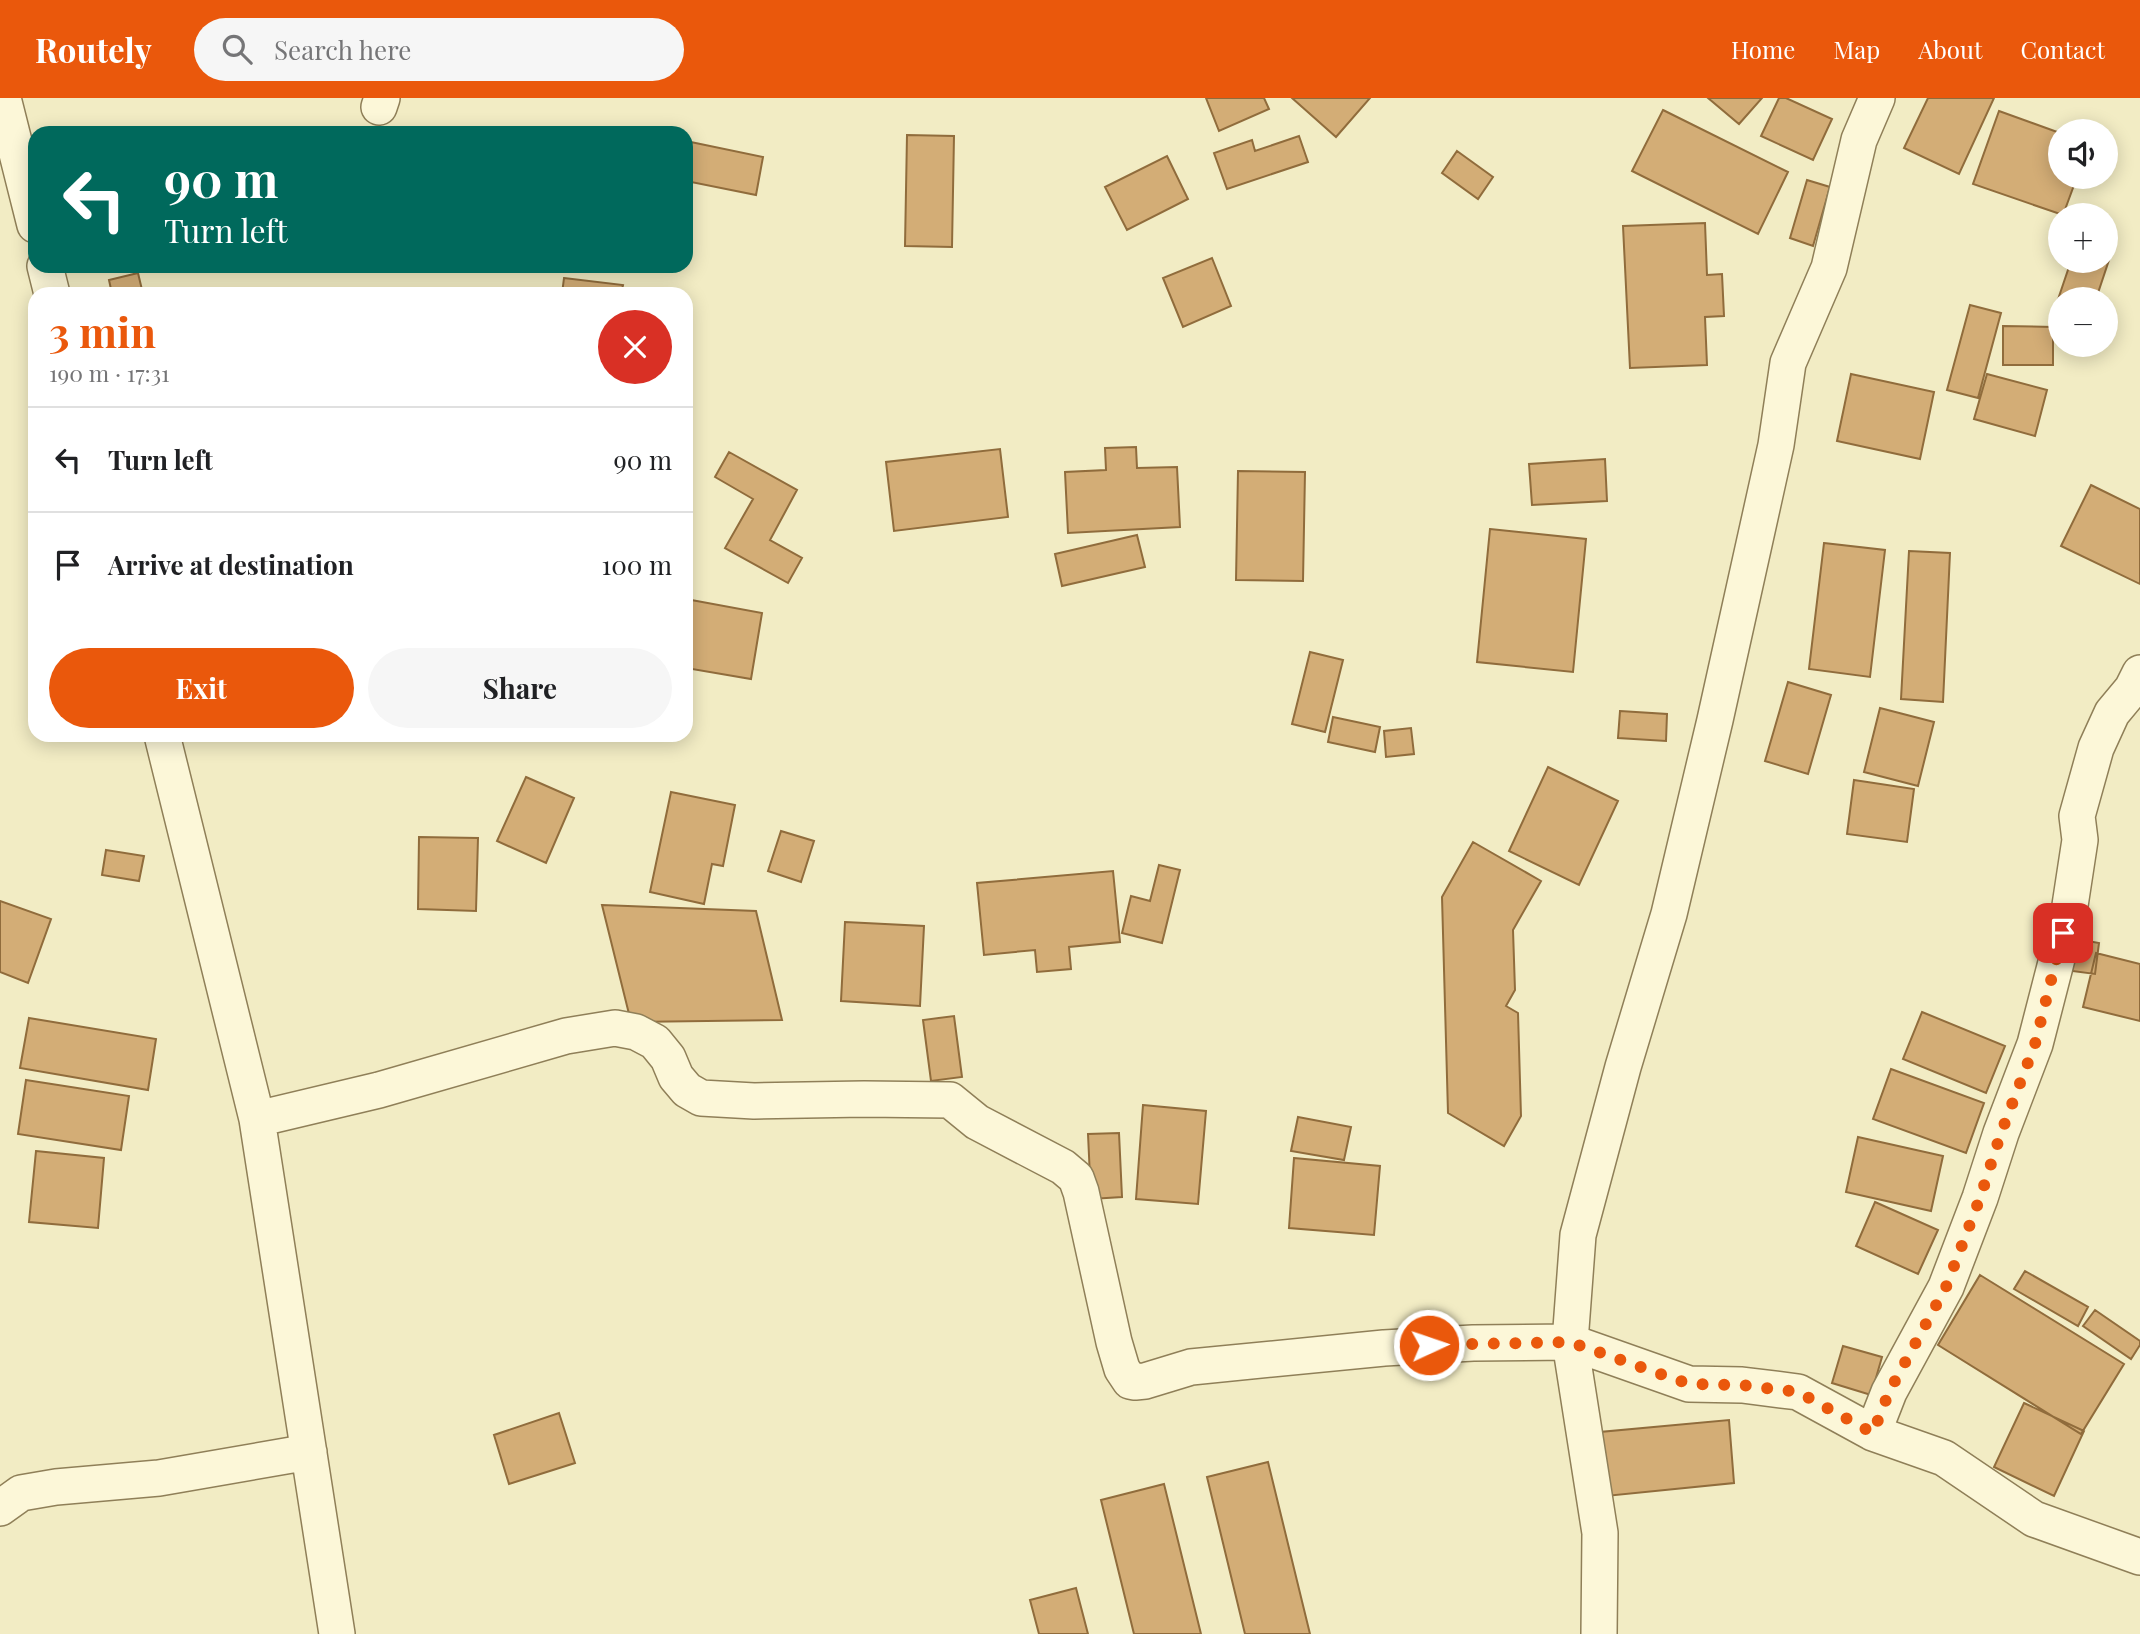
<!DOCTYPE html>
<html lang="en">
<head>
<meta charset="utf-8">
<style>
	body { margin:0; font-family:"Playfair Display",serif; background:#f6f6f6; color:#202124; height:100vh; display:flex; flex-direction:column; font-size:26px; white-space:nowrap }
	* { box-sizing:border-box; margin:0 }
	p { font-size:23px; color:#757577 }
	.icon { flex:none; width:38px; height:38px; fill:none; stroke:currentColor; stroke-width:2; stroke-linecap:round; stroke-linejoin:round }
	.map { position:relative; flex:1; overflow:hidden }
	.panel { position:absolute; left:28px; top:189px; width:665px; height:455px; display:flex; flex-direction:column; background:#fff; border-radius:21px; box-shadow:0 4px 18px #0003 }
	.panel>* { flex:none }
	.hud { position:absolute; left:28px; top:28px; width:665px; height:147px; border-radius:21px; box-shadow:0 4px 18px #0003; background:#00695c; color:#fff; overflow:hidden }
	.controls { position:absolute; left:2048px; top:21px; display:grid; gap:14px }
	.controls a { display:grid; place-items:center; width:70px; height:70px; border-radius:50%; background:#fff; box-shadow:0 4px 18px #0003; font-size:35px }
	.pin { position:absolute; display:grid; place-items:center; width:60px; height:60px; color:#fff; margin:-30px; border-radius:14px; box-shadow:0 4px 10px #0006 }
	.me { position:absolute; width:77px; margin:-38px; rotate:87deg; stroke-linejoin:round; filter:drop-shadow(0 0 5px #0008) }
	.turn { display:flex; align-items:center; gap:24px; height:147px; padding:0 21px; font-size:32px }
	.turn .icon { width:91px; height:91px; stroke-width:2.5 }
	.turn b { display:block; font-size:49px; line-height:60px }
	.round { display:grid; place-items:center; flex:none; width:74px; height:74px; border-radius:37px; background:#f6f6f6 }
	.overview { display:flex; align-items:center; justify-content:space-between; height:119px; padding:0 21px }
	h1 { font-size:42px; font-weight:700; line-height:52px; color:#ea580c }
	.cta { display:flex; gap:14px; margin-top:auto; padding:14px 21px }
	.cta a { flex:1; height:80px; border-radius:42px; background:#ea580c; color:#fff; font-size:28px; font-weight:700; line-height:80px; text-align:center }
	.cta a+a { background:#f6f6f6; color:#202124 }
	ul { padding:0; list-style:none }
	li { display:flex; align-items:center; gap:21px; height:105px; padding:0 21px; border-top:2px solid #e0e0e0 }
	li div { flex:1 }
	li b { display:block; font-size:26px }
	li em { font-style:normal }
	header { display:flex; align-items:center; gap:42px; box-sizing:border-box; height:98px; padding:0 35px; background:#ea580c; color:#fff }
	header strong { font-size:33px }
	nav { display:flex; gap:38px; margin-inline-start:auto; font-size:24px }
	.search { width:490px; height:63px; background:#f6f6f6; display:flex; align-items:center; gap:18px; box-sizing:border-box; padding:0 24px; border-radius:38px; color:#757577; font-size:26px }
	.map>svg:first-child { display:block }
	.building { fill:#d3ad76; stroke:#906c3c; stroke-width:2 }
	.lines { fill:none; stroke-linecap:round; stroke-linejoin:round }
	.street-casing { stroke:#8f7f58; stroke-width:38 }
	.street { stroke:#fcf7d8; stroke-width:35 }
	.route { stroke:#ea580c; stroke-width:12; stroke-dasharray:0 21.6 }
</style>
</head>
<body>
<header>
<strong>Routely</strong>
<div class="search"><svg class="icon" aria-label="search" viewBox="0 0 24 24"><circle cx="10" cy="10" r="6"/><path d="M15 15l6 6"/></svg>Search here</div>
<nav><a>Home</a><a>Map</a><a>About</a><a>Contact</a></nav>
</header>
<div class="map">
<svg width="2140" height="1536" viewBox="0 0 2140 1536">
	<rect width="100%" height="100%" fill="#f2ecc4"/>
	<!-- building -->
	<path class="building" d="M 1206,0 L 1264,0 L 1269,11 L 1219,33 Z
		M 1292,0 L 1370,0 L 1336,39 Z
		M 1708,0 L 1762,0 L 1739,26 Z
		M 1779,0 L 1786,0 L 1832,21 L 1813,62 L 1761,38 Z
		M 1928,0 L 1994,0 L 1959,76 L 1904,50 Z
		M 1663,12 L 1788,74 L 1758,136 L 1632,73 Z
		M 1999,13 L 2060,35 L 2060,79 L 2077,79 L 2063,117 L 1973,86 Z
		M 907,37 L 954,38 L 952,149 L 905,148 Z
		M 1299,38 L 1308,64 L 1227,91 L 1214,55 L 1252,42 L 1255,53 Z
		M 686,43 L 763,59 L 756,97 L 686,83 Z
		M 1457,53 L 1493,79 L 1478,101 L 1442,75 Z
		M 1167,58 L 1188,101 L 1127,132 L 1105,89 Z
		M 1807,82 L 1830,89 L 1813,148 L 1790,140 Z
		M 1705,125 L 1707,177 L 1722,176 L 1724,218 L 1705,219 L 1707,267 L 1630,270 L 1623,128 Z
		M 2105,147 L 2113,150 L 2096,201 L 2060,201 L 2060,225 L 2051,222 L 2071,163 L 2105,163 Z
		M 1212,160 L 1231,208 L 1183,229 L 1163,180 Z
		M 138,175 L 143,196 L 112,196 L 109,182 Z
		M 564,180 L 623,187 L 621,196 L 562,196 Z
		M 1970,207 L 2001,215 L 1978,300 L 1947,292 Z
		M 2003,228 L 2053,229 L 2053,267 L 2003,267 Z
		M 1851,276 L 1934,294 L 1920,361 L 1837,343 Z
		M 1987,276 L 2047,292 L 2035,338 L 1974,321 Z
		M 1136,349 L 1137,370 L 1177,369 L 1180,429 L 1068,435 L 1065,374 L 1106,372 L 1105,350 Z
		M 1000,351 L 1008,419 L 894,433 L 886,364 Z
		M 729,354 L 797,392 L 770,442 L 802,460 L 788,485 L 725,450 L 753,401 L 715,379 Z
		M 1605,361 L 1607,403 L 1532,407 L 1529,366 Z
		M 1238,373 L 1305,374 L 1303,483 L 1236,482 Z
		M 2091,387 L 2140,411 L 2140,486 L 2061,448 Z
		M 1490,431 L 1586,441 L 1573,574 L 1477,564 Z
		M 1137,437 L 1145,469 L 1062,488 L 1055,456 Z
		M 1824,445 L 1885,452 L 1870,579 L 1809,571 Z
		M 1909,453 L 1950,455 L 1943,604 L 1901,601 Z
		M 686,501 L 762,515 L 751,581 L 686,570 Z
		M 1310,554 L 1343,562 L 1325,634 L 1292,626 Z
		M 1788,584 L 1831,597 L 1808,676 L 1765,663 Z
		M 1880,610 L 1934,624 L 1918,688 L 1864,674 Z
		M 1620,613 L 1667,616 L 1666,643 L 1618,640 Z
		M 1333,619 L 1380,629 L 1375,654 L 1328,644 Z
		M 1411,630 L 1414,656 L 1386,659 L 1384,633 Z
		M 1548,669 L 1618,703 L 1579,787 L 1509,753 Z
		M 526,679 L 574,700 L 546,765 L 497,743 Z
		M 1854,682 L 1914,691 L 1907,744 L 1847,736 Z
		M 671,694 L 735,707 L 723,768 L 712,766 L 704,806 L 650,794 Z
		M 781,733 L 814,743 L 801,784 L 768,773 Z
		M 419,739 L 478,740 L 476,813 L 418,811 Z
		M 1473,744 L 1541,783 L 1513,832 L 1515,892 L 1506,908 L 1518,915 L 1521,1018 L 1504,1048 L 1448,1015 L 1442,799 Z
		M 106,752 L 144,758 L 139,783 L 102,777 Z
		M 1159,767 L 1180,772 L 1162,845 L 1122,835 L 1131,798 L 1150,803 Z
		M 1113,773 L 1120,844 L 1069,849 L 1071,871 L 1037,874 L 1035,852 L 984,857 L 977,785 Z
		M 0,803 L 51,821 L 28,885 L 0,874 Z
		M 602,807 L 756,813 L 782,922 L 631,924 Z
		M 845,824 L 924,828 L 920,908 L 841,903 Z
		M 2077,841 L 2099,845 L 2095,876 L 2072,873 Z
		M 2096,855 L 2140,866 L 2140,923 L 2083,909 Z
		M 1922,914 L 2005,948 L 1986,995 L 1903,961 Z
		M 954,918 L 962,979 L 931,983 L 923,922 Z
		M 29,920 L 156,941 L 148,992 L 20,970 Z
		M 1891,971 L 1984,1005 L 1966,1055 L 1873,1021 Z
		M 26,982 L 129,998 L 121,1052 L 18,1036 Z
		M 1143,1007 L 1206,1013 L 1198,1106 L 1136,1101 Z
		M 1298,1019 L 1351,1029 L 1344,1062 L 1291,1053 Z
		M 1119,1035 L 1122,1099 L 1091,1101 L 1088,1036 Z
		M 1858,1039 L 1943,1058 L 1931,1113 L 1846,1094 Z
		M 36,1053 L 104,1060 L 98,1130 L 29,1124 Z
		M 1294,1060 L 1380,1068 L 1374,1137 L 1289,1130 Z
		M 1875,1104 L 1938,1132 L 1918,1176 L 1856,1148 Z
		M 2025,1173 L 2088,1209 L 2078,1228 L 2014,1191 Z
		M 1980,1177 L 2124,1266 L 2081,1336 L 1938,1247 Z
		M 2095,1212 L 2140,1243 L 2140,1247 L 2131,1261 L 2083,1228 Z
		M 1843,1248 L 1882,1259 L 1871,1297 L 1832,1285 Z
		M 2024,1305 L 2084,1333 L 2054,1398 L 1994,1369 Z
		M 559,1315 L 575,1365 L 509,1386 L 494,1337 Z
		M 1729,1322 L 1734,1385 L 1606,1398 L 1600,1334 Z
		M 1268,1364 L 1310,1536 L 1245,1536 L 1207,1379 Z
		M 1164,1386 L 1201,1536 L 1134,1536 L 1101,1402 Z
		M 1076,1490 L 1088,1536 L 1039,1536 L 1030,1502 Z"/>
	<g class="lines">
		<defs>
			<path id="street" d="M 3,0 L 35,127
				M 379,9 L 382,0
				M 45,168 L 52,196
				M 162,637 L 257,1021 L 337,1536
				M 257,1021 L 379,992 L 566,938 L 615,930 L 636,934 L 655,944 L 668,960 L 676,979 L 687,992 L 701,1000 L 754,1003 L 864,1001 L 950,1002 L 977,1024 L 1063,1069 L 1076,1080 L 1081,1094 L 1114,1244 L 1122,1271 L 1130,1283 L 1135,1284 L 1145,1283 L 1191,1269 L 1384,1250 L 1473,1245 L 1570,1244 L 1689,1286 L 1742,1287 L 1798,1294 L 1873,1335 L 1944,1360 L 2034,1421 L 2140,1459
				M 1873,1335 L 1889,1294 L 1946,1189 L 1980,1100 L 2001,1035 L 2035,946 L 2069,814 L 2080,742 L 2077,718 L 2096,650 L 2112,615 L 2132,591 L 2140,575
				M 0,1410 L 21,1395 L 56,1389 L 159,1380 L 309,1354
				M 1599,1536 L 1600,1435 L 1570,1244 L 1578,1137 L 1623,969 L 1669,816 L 1715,622 L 1776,347 L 1788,265 L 1829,170 L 1859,42 L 1877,0"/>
		</defs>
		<!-- street casing -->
		<use href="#street" class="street-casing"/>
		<!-- street -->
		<use href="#street" class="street"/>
	</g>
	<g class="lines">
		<!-- route -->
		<path class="route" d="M 1429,1247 L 1570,1244 L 1689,1286 L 1742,1287 L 1798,1294 L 1873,1335 L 1889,1294 L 1946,1189 L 1980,1100 L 2001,1035 L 2035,946 L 2063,835"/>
	</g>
</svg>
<div class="controls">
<a><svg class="icon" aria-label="sound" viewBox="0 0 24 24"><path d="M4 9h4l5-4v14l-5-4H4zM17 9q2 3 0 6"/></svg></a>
<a>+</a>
<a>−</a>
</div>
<div class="pin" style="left:2063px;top:835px;background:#d93025"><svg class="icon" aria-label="arrive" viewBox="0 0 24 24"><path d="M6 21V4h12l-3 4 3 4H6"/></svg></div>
<svg class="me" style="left:1429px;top:1247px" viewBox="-20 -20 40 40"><circle r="17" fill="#ea580c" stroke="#fff" stroke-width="3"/><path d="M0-11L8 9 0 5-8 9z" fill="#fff"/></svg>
<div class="hud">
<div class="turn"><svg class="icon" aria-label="left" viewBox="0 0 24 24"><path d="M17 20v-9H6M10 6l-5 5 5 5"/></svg><div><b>90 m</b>Turn left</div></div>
</div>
<section class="panel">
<div class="overview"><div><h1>3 min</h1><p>190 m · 17:31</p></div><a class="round" style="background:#d93025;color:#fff"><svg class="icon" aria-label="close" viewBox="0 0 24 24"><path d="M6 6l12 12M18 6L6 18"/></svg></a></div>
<ul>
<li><svg class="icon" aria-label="left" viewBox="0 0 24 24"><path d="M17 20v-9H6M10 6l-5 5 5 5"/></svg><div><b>Turn left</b></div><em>90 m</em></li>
<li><svg class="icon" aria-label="arrive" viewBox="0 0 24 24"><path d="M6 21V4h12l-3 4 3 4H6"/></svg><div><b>Arrive at destination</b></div><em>100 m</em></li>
</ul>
<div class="cta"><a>Exit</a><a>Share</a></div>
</section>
</div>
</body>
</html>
